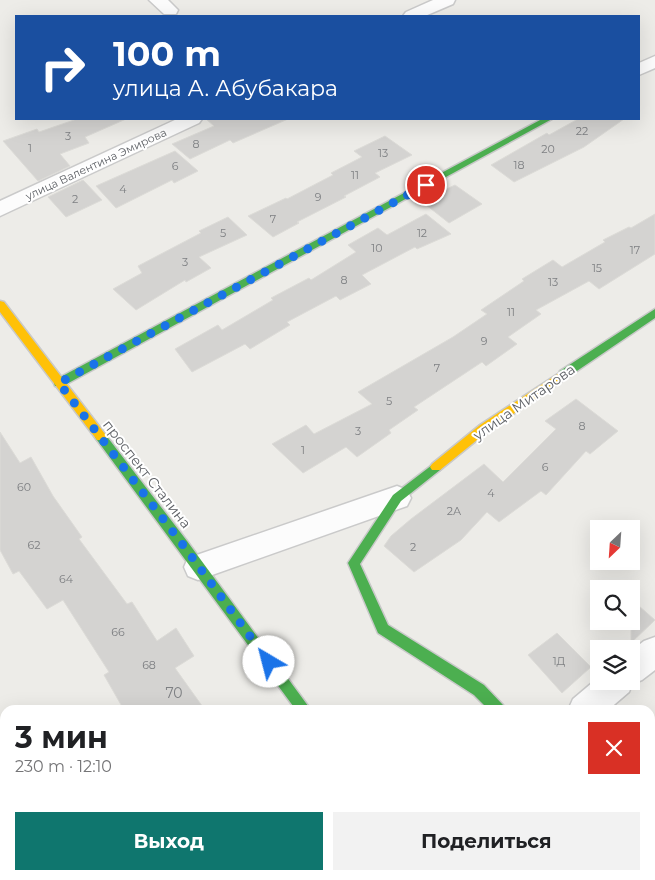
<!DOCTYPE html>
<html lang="ru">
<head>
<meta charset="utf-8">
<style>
	body { margin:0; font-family:Montserrat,sans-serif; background:#f2f2f2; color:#202124; height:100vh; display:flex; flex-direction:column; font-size:19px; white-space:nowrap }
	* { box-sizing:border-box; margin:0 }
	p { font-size:16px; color:#757577 }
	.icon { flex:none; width:28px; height:28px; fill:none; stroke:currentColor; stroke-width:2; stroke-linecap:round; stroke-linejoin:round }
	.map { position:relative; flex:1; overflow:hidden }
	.drawer { position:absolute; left:0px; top:705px; width:655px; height:175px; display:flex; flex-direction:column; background:#fff; border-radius:15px 15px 0 0; box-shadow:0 5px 20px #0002 }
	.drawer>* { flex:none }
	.banner { position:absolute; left:15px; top:15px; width:625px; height:105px; border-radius:0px; box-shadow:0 5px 20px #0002; background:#1a4fa0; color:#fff; overflow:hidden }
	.needle { width:32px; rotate:205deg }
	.fabs { position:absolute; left:590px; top:520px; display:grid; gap:10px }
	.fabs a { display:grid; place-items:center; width:50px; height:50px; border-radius:0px; background:#fff; box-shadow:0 5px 20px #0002; font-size:25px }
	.pin { position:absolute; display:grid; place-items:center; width:42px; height:42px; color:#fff; margin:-21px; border:2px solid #fff; border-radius:50%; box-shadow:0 1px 5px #0007 }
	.me { position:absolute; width:55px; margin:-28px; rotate:323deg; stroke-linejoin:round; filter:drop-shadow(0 0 4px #0008) }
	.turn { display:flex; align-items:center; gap:18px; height:105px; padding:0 15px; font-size:22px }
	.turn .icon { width:65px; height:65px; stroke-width:2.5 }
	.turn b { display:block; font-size:35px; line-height:42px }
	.round { display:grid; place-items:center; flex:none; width:52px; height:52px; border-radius:0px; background:#f2f2f2 }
	.overview { display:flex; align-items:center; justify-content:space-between; height:85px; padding:0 15px }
	h1 { font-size:30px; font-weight:700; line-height:38px }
	.primary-button { display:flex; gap:10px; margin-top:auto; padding:10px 15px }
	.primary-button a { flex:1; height:58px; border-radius:0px; background:#0f766e; color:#fff; font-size:20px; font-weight:700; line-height:58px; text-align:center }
	.primary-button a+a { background:#f2f2f2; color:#202124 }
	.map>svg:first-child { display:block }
	.building { fill:#d4d3d1; stroke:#dcdbd7 }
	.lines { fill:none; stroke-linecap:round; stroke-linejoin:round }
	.street-casing { stroke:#cacaca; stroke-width:3 }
	.fast-casing { stroke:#c9c9c9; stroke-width:3 }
	.slow-casing { stroke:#c9c9c9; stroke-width:3 }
	.street { fill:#fcfcfc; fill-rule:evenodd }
	.fast { fill:#4caf50; fill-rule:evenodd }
	.slow { fill:#ffc107; fill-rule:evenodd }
	.route { stroke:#1a73e8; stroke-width:9; stroke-dasharray:0 16.2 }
	.labels { text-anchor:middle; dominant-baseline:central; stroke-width:4; stroke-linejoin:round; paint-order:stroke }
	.number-label { font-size:11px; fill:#7d7f82 }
	.far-street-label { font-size:11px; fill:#5e6166; stroke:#fff }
	.street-label { font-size:14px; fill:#5e6166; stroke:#fff }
	.near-number-label { font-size:14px; fill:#7d7f82 }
</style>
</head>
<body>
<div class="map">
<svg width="655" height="880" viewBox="0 0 655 880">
	<rect width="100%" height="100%" fill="#edece8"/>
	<!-- building -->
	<path class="building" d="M 77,119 L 126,119 L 85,137 L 89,143 L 60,154 L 70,166 L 38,181 L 3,141 L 37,129 L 39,132 Z
		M 206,119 L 288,119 L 233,143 L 230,140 L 190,159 L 172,144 L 214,126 Z
		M 578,119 L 624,119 L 584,147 L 514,182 L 491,165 L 547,133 L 549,135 Z
		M 385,136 L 412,155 L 375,173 L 380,177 L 344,196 L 346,197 L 297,222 L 299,223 L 273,237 L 248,216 L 286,198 L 287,199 L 333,175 L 331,173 L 362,157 L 354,151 Z
		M 175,151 L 198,171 L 174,183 L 172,180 L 116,208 L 96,186 Z
		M 83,180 L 102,200 L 66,217 L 48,197 Z
		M 455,185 L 482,204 L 449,223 L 421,201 Z
		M 426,214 L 451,234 L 417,249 L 415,247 L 362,275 L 371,284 L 340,300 L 336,296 L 287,322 L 290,325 L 250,349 L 245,344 L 192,372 L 175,349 L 218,325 L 222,330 L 273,300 L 271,298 L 309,278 L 311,280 L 356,252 L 348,245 L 378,228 L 387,235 Z
		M 655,214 L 655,254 L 599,289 L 589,281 L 536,310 L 541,314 L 508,337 L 517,344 L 486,366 L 482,362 L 414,407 L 418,410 L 389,430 L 391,433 L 357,457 L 346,447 L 303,473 L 272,444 L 306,425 L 314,434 L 372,404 L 358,392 L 453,337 L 487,314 L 481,310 L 524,281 L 522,279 L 553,260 L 562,267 L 605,242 L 603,240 L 629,227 L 631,228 Z
		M 228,217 L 247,235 L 199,257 L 211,268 L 186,282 L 185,280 L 136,310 L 113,289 L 142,273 L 138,266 L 201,233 L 199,231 Z
		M 576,399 L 618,431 L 590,454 L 586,451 L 546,495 L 541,491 L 499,522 L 487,512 L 461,540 L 414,572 L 384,546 L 391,536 L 411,519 L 484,464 L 503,482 L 556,429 L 545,421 Z
		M 0,432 L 20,463 L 31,457 L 53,496 L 82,537 L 79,539 L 127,604 L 132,602 L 157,641 L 176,628 L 194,656 L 175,668 L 205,710 L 124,710 L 104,675 L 109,672 L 63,600 L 47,609 L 19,571 L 13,574 L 0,550 Z
		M 631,599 L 655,620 L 631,643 Z
		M 557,633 L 591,667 L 562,693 L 528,655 Z"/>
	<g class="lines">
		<defs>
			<path id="street" d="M 149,0 L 168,0 L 178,10 L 176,14 L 164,14 Z
				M 433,0 L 455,0 L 453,4 L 425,16 L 403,16 L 406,12 Z
				M 655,56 L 655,68 L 639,75 L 639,63 Z
				M 177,119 L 202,119 L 199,123 L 0,216 L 0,201 Z
				M 397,486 L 407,490 L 411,498 L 407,506 L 198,580 L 188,576 L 184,567 L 188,558 Z
				M 655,637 L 655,670 L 642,680 L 632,684 L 629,692 L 608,710 L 568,710 L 573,699 L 599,677 L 599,681 L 631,681 L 631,651 L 644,641 Z
				M 650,836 L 655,838 L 655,876 L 650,874 Z
				M 383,875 L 425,875 L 423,880 L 381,880 Z"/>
			<path id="fast" d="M 542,119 L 552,119 L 63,386 L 55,386 L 54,383 L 55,380 Z
				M 655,309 L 655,318 L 568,377 L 560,377 L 559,374 L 560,371 Z
				M 101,433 L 105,434 L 187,541 L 311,710 L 296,710 L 97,440 L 95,437 L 97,434 Z
				M 436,462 L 440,464 L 442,467 L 440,470 L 401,501 L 360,564 L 388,625 L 484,685 L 503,705 L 505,710 L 489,710 L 474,695 L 378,633 L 348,563 L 393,495 Z
				M 419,875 L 437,875 L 439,880 L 421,880 Z"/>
			<path id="slow" d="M 0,301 L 4,302 L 105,434 L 107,437 L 105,440 L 97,440 L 0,312 Z
				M 564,370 L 568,371 L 569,374 L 568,377 L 488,431 L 440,470 L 432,470 L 430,467 L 432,464 L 480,425 Z"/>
		</defs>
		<!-- street casing -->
		<use href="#street" class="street-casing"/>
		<!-- fast casing -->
		<use href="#fast" class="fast-casing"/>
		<!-- slow casing -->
		<use href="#slow" class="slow-casing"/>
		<!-- street -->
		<use href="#street" class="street"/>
		<!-- fast -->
		<use href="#fast" class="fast"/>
		<!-- slow -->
		<use href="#slow" class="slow"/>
	</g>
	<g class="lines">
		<!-- route -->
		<path class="route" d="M 269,662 L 183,545 L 59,383 L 426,185"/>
	</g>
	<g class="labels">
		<!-- number labels -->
		<g class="number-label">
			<text x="582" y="131">22</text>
			<text x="68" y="136">3</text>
			<text x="196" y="144">8</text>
			<text x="30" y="148">1</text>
			<text x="548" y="149">20</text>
			<text x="383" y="153">13</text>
			<text x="519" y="165">18</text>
			<text x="175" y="166">6</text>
			<text x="355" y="175">11</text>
			<text x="123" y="189">4</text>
			<text x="318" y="197">9</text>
			<text x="75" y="199">2</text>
			<text x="273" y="219">7</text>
			<text x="223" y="233">5</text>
			<text x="422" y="233">12</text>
			<text x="377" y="248">10</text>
			<text x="635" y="250">17</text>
			<text x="185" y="262">3</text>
			<text x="597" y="268">15</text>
			<text x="344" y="280">8</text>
			<text x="553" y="282">13</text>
			<text x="511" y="312">11</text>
			<text x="484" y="341">9</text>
			<text x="437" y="368">7</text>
			<text x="389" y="401">5</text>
			<text x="582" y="426">8</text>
			<text x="358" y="431">3</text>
			<text x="303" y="450">1</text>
			<text x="545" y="467">6</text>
			<text x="24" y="487">60</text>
			<text x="491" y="493">4</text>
			<text x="454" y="511">2А</text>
			<text x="34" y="545">62</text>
			<text x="413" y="547">2</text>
			<text x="66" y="579">64</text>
			<text x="118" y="632">66</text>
			<text x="559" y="661">1Д</text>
			<text x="149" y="665">68</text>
		</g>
		<!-- far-street labels -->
		<g class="far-street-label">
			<text transform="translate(96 164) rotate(-25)">улица Валентина Эмирова</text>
		</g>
		<!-- street labels -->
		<g class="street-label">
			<text transform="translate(524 402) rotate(-35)">улица Митарова</text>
			<text transform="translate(147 474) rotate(52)">проспект Сталина</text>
		</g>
		<!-- near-number labels -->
		<g class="near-number-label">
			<text x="174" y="693">70</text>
		</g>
	</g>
</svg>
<div class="fabs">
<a><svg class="needle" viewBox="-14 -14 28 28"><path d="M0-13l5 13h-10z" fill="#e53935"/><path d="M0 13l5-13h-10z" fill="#757577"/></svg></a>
<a><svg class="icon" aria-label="search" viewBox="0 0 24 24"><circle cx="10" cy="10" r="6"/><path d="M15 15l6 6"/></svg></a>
<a><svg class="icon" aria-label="layers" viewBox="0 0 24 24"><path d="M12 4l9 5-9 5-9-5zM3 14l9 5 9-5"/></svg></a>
</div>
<div class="pin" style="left:426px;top:185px;background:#d93025"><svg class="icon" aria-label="arrive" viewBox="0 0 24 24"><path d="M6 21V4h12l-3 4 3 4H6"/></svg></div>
<svg class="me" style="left:269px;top:662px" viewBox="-20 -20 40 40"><circle r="19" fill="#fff"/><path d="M0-13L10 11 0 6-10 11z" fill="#1a73e8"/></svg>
<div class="banner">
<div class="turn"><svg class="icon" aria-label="right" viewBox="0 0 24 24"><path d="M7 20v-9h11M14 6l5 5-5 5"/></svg><div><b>100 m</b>улица А. Абубакара</div></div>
</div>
<section class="drawer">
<div class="overview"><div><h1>3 мин</h1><p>230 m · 12:10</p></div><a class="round" style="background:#d93025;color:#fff"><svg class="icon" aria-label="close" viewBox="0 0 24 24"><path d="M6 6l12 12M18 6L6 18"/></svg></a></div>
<div class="primary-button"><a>Выход</a><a>Поделиться</a></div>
</section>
</div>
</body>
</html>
